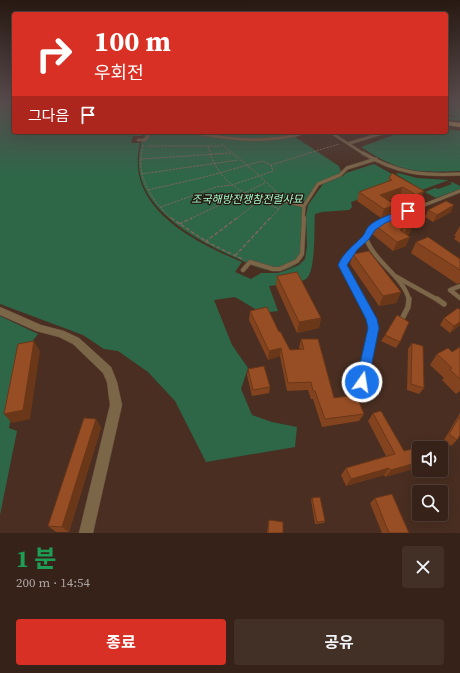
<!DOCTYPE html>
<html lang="ko">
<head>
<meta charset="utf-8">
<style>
	body { margin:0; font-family:"Source Serif 4","Noto Sans KR",serif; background:#422f26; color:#f1f3f6; height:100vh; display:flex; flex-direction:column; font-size:15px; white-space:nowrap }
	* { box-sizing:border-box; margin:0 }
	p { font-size:13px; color:#aaa4a2 }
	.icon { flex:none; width:22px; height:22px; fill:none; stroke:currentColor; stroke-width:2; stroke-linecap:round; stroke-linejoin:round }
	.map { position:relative; height:533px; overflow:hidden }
	.panel { display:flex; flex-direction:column; background:#372219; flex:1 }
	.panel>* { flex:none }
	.banner { position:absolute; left:12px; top:12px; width:436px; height:122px; border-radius:4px; box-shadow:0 4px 16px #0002,0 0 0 1px #513f38; background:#d93025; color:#fff; overflow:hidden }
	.tools { position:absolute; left:412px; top:441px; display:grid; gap:8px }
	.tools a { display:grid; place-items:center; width:36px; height:36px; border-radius:4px; background:#372219; box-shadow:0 4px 16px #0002,0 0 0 1px #513f38; font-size:20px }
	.pin { position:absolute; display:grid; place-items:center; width:34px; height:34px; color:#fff; margin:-17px; border-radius:8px; box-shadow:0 2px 6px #0006 }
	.me { position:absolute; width:44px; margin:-22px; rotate:13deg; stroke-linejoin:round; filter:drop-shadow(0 0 3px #0008) }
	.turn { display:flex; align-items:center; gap:14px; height:84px; padding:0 16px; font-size:18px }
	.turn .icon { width:52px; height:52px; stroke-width:2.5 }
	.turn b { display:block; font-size:28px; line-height:34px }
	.then { display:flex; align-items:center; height:38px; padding:0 16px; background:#0003; gap:8px; font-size:15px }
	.round { display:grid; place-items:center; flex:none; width:42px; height:42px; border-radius:4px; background:#422f26 }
	.head { display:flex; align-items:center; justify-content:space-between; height:68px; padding:0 16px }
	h1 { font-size:24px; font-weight:700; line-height:30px; color:#1e9e55 }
	.primary-button { display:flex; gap:8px; margin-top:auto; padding:8px 16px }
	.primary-button a { flex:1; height:46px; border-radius:4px; background:#d93025; color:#fff; font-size:16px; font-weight:700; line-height:46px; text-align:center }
	.primary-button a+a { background:#422f26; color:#f1f3f6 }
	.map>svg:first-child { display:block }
	.green { fill:#2d6748 }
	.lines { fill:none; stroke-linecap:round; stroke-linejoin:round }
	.service-far3-casing { stroke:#644a3e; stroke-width:3 }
	.service-far2-casing { stroke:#644a3e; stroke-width:4 }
	.service-far1-casing { stroke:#644a3e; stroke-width:5 }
	.service-casing { stroke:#644a3e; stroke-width:6 }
	.minor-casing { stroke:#644a3e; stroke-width:1 }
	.primary-casing { stroke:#644a3e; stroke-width:1 }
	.path-far1 { stroke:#7d6559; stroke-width:1; stroke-dasharray:2.5 1; stroke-linecap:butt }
	.path { stroke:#7d6559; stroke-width:1.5; stroke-dasharray:4 2; stroke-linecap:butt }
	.service-far3 { stroke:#7b6748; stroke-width:2.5 }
	.service-far2 { stroke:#7b6748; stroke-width:3 }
	.service-far1 { stroke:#7b6748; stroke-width:4 }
	.service { stroke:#7b6748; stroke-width:5 }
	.minor { fill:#7b6748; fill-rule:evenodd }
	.primary { fill:#be9655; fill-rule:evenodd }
	.wall { fill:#83431f }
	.shaded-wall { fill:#6a3719 }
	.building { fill:#984e24; stroke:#6a3719 }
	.route { fill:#1a73e8; stroke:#114b97 }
	.labels { text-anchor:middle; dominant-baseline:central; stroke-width:3; stroke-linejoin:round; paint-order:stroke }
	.park-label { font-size:11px; font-style:italic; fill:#a0fcc7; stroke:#261a14 }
</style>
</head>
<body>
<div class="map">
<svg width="460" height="533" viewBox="0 0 460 533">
	<rect width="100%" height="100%" fill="#492e21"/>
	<!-- green -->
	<path class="green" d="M 0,102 L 14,102 L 14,132 L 290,132 L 292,133 L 284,135 L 292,135 L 339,166 L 342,175 C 335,178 325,179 319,185 C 314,190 306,203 305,211 C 302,233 314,260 287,269 C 268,275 250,264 232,256 C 193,238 129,204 140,150 C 141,145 142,138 146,133 L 142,136 L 133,136 L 131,143 L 140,143 C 124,207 193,241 242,262 L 235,272 L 251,279 L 261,273 L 278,273 L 290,269 L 299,265 L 305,259 L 307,246 L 306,216 L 308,205 L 323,184 L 343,176 L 346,173 L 374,164 L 399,178 L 397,186 L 351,202 L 352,207 L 349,210 L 322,212 L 315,214 C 314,227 316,272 306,279 C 298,284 278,285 269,286 L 278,311 L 262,313 L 235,297 L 214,300 L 232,345 L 248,368 L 241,389 L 252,415 L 272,422 L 297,427 L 295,447 L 206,462 L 175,401 L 148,372 L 118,351 L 104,349 L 83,335 L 0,304 Z
		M 446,102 L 460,107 L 460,121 L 446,119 L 446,116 L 458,117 L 446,114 L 446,111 L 453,110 L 446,105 Z
		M 446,129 L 460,131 L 460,171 C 414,173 399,172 361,147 L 402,132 L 446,132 Z
		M 398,173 L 417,178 L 449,180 L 422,190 L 396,174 Z
		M 450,182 L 452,182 L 460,186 L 460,189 L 436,198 L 425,192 L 435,188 L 438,189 L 452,184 Z
		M 0,316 L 38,334 L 24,352 L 9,428 L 17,431 L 0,515 Z"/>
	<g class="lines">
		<defs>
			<path id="service-far3" d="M 187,132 C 229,139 266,145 308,132
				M 330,132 L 364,154
				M 138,140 L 145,140 L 151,132"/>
			<path id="service-far2" d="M 363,153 C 396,173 422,176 460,174
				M 286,201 L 304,206
				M 303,219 L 304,206 L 318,184 L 340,175 L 347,168 L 376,159
				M 389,219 L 460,191"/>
			<path id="service-far1" d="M 392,218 L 371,228 L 366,238 C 374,262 404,277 409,300
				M 243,270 L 250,262 L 273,269 L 280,269 L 297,261 L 302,254 L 304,218
				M 395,276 L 438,300
				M 460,286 L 450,290 L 460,298
				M 361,300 L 343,265 L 350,253 L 366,238"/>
			<path id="service" d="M 361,299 L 371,319 L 373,328 L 362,382
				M 437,299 L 444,304
				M 402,319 L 408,307 L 409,299"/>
			<path id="minor" d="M 382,132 L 391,132 L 351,144 L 346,143 Z
				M 0,307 L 41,325 L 64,331 L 79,338 L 111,367 L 117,382 L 122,405 L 93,533 L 79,533 L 110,405 L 107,382 L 103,373 L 73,344 L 59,337 L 36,331 L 0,315 Z"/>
			<path id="primary" d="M 446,121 L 460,123 L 460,127 L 446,125 Z"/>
		</defs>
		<!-- service-far3 casing -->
		<use href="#service-far3" class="service-far3-casing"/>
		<!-- service-far2 casing -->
		<use href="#service-far2" class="service-far2-casing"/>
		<!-- service-far1 casing -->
		<use href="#service-far1" class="service-far1-casing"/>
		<!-- service casing -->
		<use href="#service" class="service-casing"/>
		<!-- minor casing -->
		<use href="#minor" class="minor-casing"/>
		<!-- primary casing -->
		<use href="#primary" class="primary-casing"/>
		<!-- path-far1 -->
		<path class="path-far1" d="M 221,144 L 253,170 L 282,197
			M 143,145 C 142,152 140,160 141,167 C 143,187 157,206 172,219
			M 147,146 L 221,146
			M 208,146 C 216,183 247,196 279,209
			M 141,159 L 231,153
			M 141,174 L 238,160
			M 148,190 L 205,177 L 262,161 L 271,165 L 339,144
			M 161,207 L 216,187 L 232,185 L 273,171 L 271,165
			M 190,219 L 265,183
			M 236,219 L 259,201 L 276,191
			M 270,219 L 283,204"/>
		<!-- path -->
		<path class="path" d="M 171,218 L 207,242 L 244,260
			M 179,224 L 192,218
			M 205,242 L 237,218
			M 235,256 L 270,218"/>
		<!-- service-far3 -->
		<use href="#service-far3" class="service-far3"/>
		<!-- service-far2 -->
		<use href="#service-far2" class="service-far2"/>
		<!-- service-far1 -->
		<use href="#service-far1" class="service-far1"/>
		<!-- service -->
		<use href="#service" class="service"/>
		<!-- minor -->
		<use href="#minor" class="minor"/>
		<!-- primary -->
		<use href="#primary" class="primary"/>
	</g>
	<!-- wall -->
	<path class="wall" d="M 389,178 L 424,191 L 420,201 L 412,204 L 400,196 L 388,201 L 391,215 L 381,218 L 357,201 L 359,192 L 388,182 Z
		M 428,210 L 451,212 L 433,222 L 425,217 Z
		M 393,216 L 407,217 L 406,221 L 410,233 L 407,235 L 406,246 L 393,251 L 372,234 L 375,225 L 391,220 Z
		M 460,226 L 460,243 L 454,239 L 456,236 L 454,236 Z
		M 416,242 L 460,259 L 460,283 L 457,284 L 411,253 Z
		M 353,254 L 401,292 L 396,303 L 379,306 L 350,264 Z
		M 277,276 L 321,318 L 319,328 L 297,333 L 276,286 Z
		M 250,311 L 279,332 L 290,350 L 300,350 L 299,348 L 301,339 L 334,398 L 364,414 L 359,421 L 322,427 L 313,399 L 311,399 L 308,390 L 287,391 L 280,356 L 268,360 L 249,320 Z
		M 444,318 L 460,325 L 450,333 L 440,325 Z
		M 385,335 L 400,342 L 396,348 L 381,341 Z
		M 412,343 L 424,388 L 419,394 L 407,390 L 408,349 Z
		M 460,347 L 460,391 L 456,394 L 442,380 L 444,378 L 430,365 L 437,354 L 452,352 Z
		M 248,369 L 270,387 L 269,393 L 252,396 L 247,375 Z
		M 373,413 L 404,451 L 419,461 L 419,462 L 413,469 L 385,477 L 384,475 L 346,486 L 341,475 L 346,468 L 386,456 L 368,421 Z
		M 460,413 L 460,435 L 457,440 L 451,446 L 444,440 Z
		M 96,419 L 101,428 L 69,532 L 56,532 L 48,526 Z
		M 312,498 L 325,521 L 324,523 L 315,524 L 311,500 Z
		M 375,498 L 409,533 L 382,533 L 370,503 Z
		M 269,520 L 283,533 L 267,533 L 268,524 Z"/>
	<!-- shaded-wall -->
	<path class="shaded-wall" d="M 403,187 L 400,196 L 378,204 L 380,195 Z
		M 424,191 L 420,201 L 412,204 L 416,195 Z
		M 395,205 L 391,215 L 381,218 L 384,209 Z
		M 454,205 L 451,212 L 433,222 L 437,215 Z
		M 413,226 L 410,233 L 404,236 L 407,229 Z
		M 410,237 L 406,246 L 393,251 L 397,242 Z
		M 401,292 L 396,303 L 379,306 L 383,296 Z
		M 321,318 L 319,328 L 297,333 L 299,322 Z
		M 460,322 L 460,325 L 450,333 L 454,326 Z
		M 34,341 L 40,351 L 30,419 L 12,423 L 4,414 Z
		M 281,348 L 280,356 L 268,360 L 269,351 Z
		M 96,419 L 101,428 L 69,532 L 62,527 Z
		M 419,462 L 413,469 L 385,477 L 391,470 Z
		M 389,468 L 384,475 L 346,486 L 351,479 Z"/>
	<!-- building -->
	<path class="building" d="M 392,173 L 424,191 L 416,195 L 403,187 L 380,195 L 395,205 L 384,209 L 359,192 L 392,180 L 389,178 Z
		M 446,201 L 454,205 L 437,215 L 428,210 Z
		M 400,212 L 407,217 L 403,219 L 413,226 L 407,229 L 406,226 L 393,216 Z
		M 389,219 L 403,229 L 400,230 L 410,237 L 397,242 L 375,225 Z
		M 428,237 L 460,259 L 460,270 L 416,242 Z
		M 369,251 L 401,292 L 383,296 L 353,254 Z
		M 297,272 L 321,318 L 299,322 L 277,276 Z
		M 267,307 L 279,332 L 280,331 L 290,350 L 304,349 L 301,339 L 318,339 L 334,398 L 356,395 L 364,414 L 325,419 L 315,391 L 313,391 L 311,382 L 288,383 L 281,348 L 269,351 L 250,311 Z
		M 458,308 L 460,310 L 460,322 L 454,326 L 444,318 Z
		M 397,315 L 409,322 L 400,342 L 385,335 Z
		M 34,341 L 23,410 L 4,414 L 18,344 Z
		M 412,343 L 423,346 L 424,388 L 411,384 Z
		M 460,347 L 460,379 L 450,370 L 452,368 L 437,354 L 448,348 L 452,352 Z
		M 264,366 L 270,387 L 253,390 L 248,369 Z
		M 381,411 L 404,451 L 412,449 L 419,462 L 391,470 L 389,468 L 351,479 L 346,468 L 395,454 L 373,413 Z
		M 460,416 L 460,435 L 457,440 L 449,434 Z
		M 84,418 L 96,419 L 62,527 L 48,526 Z
		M 392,494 L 409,533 L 389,533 L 375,498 Z
		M 320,497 L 325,521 L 317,522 L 312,498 Z
		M 269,520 L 283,522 L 283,533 L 268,533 Z"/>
	<!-- sky -->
	<linearGradient id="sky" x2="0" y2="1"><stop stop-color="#281912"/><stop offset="0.58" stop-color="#594c4e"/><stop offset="1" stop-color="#594c4e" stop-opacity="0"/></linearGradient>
	<rect width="460" height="177" fill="url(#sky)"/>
	<!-- route -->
	<path class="route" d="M 408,209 L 411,210 L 411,213 L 385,223 L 375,230 L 369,239 L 357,250 L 347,265 L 377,319 L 379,328 L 368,382 L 366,385 L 362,387 L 357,385 L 356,382 L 368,328 L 366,319 L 338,265 C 343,253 353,246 362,237 C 365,234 366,229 369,226 C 377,218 397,212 408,209 Z"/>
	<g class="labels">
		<!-- park labels -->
		<g class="park-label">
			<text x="247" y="199">조국해방전쟁참전렬사묘</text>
		</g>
	</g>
</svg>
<div class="tools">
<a><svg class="icon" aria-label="sound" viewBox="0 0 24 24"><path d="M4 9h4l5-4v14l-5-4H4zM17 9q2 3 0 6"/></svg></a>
<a><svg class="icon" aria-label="search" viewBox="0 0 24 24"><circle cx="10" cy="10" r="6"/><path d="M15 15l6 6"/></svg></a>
</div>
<div class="pin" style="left:408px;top:211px;background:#d93025"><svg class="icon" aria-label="arrive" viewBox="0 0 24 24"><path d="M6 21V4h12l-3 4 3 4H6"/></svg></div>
<svg class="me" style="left:362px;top:382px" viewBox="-20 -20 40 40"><circle r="17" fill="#1a73e8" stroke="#fff" stroke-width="3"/><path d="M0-11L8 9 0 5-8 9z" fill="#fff"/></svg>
<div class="banner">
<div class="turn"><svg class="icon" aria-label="right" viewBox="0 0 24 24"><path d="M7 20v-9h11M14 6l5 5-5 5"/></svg><div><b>100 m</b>우회전</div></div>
<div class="then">그다음<svg class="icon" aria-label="arrive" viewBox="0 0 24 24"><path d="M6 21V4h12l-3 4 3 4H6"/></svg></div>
</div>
</div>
<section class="panel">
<div class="head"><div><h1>1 분</h1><p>200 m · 14:54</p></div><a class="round"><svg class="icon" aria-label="close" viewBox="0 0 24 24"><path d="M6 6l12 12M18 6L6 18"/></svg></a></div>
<div class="primary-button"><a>종료</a><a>공유</a></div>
</section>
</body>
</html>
